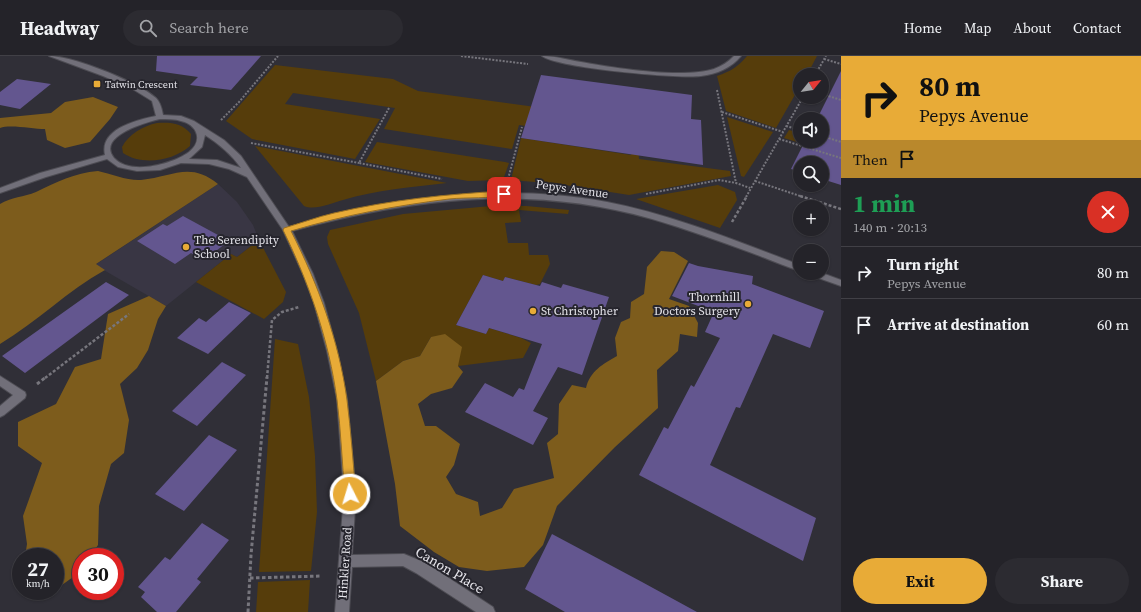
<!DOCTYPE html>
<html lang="en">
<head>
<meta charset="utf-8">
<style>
	body { margin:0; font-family:"Source Serif 4",serif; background:#2c2b31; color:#f1f3f6; height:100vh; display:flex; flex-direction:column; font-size:15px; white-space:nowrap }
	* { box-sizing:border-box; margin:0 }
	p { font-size:13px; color:#a3a4a8 }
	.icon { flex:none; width:22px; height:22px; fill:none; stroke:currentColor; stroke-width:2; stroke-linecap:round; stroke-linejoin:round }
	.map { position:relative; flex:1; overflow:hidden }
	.details { display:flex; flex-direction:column; background:#242329; width:300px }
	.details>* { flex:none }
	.hud { background:#e8ab37; color:#111; overflow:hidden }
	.needle { width:26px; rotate:60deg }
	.controls { position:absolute; left:793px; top:12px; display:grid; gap:8px }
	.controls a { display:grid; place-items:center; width:36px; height:36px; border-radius:50%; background:#242329; box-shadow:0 1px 3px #0004,0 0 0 1px #414046; font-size:20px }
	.speed { position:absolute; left:12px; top:492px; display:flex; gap:8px; font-size:20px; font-weight:700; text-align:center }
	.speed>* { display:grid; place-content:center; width:52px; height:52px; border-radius:50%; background:#242329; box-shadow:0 1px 3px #0004,0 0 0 1px #414046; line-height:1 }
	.speed small { font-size:10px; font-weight:400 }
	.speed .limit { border:6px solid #d22; background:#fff; color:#111 }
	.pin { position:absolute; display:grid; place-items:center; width:34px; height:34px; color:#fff; margin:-17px; border-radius:8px; box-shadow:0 2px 6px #0006 }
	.me { position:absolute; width:44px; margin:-22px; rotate:355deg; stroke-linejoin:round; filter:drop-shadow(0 0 3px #0008) }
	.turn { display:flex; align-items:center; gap:14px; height:84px; padding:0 12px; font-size:18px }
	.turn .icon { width:52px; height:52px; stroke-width:2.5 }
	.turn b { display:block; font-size:28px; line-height:34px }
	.then { display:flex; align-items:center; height:38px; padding:0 12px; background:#0003; gap:8px; font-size:15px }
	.round { display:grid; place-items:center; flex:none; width:42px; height:42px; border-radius:21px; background:#2c2b31 }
	.headline { display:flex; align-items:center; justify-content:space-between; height:68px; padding:0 12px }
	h1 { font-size:24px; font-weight:700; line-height:30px; color:#1e9e55 }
	.cta { display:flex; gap:8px; margin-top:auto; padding:8px 12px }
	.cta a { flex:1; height:46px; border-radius:24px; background:#e8ab37; color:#111; font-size:16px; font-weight:700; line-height:46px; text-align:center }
	.cta a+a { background:#2c2b31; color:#f1f3f6 }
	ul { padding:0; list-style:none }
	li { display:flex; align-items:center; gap:12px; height:52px; padding:0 12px; border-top:1px solid #414046 }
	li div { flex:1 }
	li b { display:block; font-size:15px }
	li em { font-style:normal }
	header { display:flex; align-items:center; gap:24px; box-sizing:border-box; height:56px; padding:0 20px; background:#242329; border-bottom:1px solid #414046 }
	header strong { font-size:19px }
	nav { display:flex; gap:22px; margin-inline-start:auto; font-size:14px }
	.search { width:280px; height:36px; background:#2c2b31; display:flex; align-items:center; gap:10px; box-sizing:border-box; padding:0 14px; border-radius:22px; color:#a3a4a8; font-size:15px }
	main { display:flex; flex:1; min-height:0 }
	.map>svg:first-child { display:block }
	.built { fill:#393644 }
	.green { fill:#563d0b }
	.forest { fill:#7d5c1c }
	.building { fill:#63568f }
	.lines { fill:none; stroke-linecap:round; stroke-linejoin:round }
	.minor-casing { stroke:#4d4c53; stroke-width:2 }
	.path-far2 { stroke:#77767d; stroke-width:2; stroke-dasharray:2 1.5; stroke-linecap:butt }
	.path-far1 { stroke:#77767d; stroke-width:2.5; stroke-dasharray:3 2; stroke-linecap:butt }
	.path { stroke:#77767d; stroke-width:3; stroke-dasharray:3.5 2.5; stroke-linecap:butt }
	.minor { fill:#716f79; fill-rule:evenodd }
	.route { fill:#e8ab37; stroke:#976f24 }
	.poi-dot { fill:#e8ab37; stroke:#26252d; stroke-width:1.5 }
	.labels { text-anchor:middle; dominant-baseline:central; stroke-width:4; stroke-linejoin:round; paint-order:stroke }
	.far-poi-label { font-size:10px; fill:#e5e4ea; stroke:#26252d; text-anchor:start }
	.street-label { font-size:12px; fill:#e5e4ea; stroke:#26252d }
	.poi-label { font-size:12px; fill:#e5e4ea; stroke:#26252d; text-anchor:start }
	.near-street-label { font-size:14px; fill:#e5e4ea; stroke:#26252d }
</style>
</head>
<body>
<header>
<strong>Headway</strong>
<div class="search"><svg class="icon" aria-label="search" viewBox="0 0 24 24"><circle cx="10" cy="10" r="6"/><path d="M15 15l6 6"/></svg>Search here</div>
<nav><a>Home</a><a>Map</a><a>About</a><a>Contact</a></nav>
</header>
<main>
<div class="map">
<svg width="841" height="556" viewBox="0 0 841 556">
	<rect width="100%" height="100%" fill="#302f37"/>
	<!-- built -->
	<path class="built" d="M 218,128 L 237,146 L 253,169 L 259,184 L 237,201 L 231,198 L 166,250 L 95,209 Z"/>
	<!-- green -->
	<path class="green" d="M 747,0 L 817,0 L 807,19 L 800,19 L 800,30 L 776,72 L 726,55 L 717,20 C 731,15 738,11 747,0 Z
		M 275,9 L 393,23 L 418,35 L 610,61 L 637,78 L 639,103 L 730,115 L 731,120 L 629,139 L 559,128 L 511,124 L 521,82 L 631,99 L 633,86 L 519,69 L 512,93 L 384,73 L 395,52 L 293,37 L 285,48 L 380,63 L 355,103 L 252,83 L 226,65 Z
		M 727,61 L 773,76 L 744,121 L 741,120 Z
		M 157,67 C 171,66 182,67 191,78 L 190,90 C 173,105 142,110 123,97 L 122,91 C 129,78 143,70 157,67 Z
		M 789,74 L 800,77 L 800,85 L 822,85 L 841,100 L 784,82 Z
		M 377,86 L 505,106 L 509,107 L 503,124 L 468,125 L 365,106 Z
		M 255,90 L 447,127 C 412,131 376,134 343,144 C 331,147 315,155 304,150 Z
		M 718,129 L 735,136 L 737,144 L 720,172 L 636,143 Z
		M 491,150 L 526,150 L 569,154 L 568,158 L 519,154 L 521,166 L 505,167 L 508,187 L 528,187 L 529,199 L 548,199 L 550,208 L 540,228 L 536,229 L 505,221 L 503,225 L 483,219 L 456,269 L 486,278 L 489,272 L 521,282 L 531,287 L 523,302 L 458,310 L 431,281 L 420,300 L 403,305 L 376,325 L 359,257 L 328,188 L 327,181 L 330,174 L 403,158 Z
		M 259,184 L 286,236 L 283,246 L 264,263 L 196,226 L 231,198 L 237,201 Z
		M 275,283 L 298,288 L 309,341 L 315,400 L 317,456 L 311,515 L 259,516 Z
		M 310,524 L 308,556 L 256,556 L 258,526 Z"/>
	<!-- forest -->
	<path class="forest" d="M 93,41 L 118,51 L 110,63 L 90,86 L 65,92 L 47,84 L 45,73 C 33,73 10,68 0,72 L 0,62 L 51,57 L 65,46 Z
		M 98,115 C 111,118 128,125 141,124 C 172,121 190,105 218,128 L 96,208 L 105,214 C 67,235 37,266 0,288 L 0,148 C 11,141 24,141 36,136 C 57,126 74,117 98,115 Z
		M 661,195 L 674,196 L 688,205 L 669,243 L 689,250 L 698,267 L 697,281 L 680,278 L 678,295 L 657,314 L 658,352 L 615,391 L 557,450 L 543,489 L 524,511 L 487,515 L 459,511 L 434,496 L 400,470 L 395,428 L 376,325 L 403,305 L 420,300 L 431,281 L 445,278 L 462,291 L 458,310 L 463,316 L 452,332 L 431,338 L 418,348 L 425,370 L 436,370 L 460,388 L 454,409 L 446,421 L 456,438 L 478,446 L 480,460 L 502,452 L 514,433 L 554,422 L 547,387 L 558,378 L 559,348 L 572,329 L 586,332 C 590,315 603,308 617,300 L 615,282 L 621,266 L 630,262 L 631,246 L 644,238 L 647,211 Z
		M 149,240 L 166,250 L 158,263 L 148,294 L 137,312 L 120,328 L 129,364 L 124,397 L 111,408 L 99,450 L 98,489 L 90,501 L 81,501 L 81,514 L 80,516 L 55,534 L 55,501 L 25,501 L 27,488 L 23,460 L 42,407 L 18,390 L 18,366 L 56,348 L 75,311 L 101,303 L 108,258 Z"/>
	<!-- building -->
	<path class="building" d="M 157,0 L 261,0 L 231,34 L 190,29 L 198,21 L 156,15 Z
		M 841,15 L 841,129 L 822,123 L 822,107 L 800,107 L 800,116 L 791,113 L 805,85 L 822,85 L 822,63 L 817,63 Z
		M 541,19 L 692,39 L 691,63 L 701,64 L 703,109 L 521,82 Z
		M 17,23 L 51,28 L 20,53 L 0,49 L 0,36 Z
		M 183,160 L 229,185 L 204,204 L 191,197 L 175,208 L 137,185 L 163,168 L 167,170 Z
		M 689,207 L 698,210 L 753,220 L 752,228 L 824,255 L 810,292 L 773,278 L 740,352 L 736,351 L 710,409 L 816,462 L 803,505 L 639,419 L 664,371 L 668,373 L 691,329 L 694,331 L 720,282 L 705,276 L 714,256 L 672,240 Z
		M 483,219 L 503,225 L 505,221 L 540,230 L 542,226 L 561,232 L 563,228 L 609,241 L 582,319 L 558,311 L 533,355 L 548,362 L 533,389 L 465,356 L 485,327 L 513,341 L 519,332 L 524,334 L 542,288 L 489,272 L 486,278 L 456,269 Z
		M 106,226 L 129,239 L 25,317 L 2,300 Z
		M 229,246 L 251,257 L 208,298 L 177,282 L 199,262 L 206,266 Z
		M 222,306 L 246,319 L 197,370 L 172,355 Z
		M 209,379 L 237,394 L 184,455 L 155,438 Z
		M 202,467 L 229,484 L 197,523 L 201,526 L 176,556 L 157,556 L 141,541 L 145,536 L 138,531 L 165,501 L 170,504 Z
		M 552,478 L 642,526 L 697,556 L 565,556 L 525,533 Z"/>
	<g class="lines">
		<defs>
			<path id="minor" d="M 49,0 C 73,0 138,26 156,42 C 160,46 162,53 163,59 L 181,60 L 194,65 L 224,84 L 241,100 L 289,171 C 393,142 499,126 607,146 C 673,159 737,185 800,209 L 800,215 C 784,210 768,203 752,197 C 719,185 686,173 652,163 C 529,128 413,142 292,175 L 313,218 L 324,247 L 337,295 L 347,343 L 356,438 L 352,499 L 404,498 L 426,507 L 493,551 L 495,556 L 476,556 L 416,517 L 403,510 L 352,511 L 349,556 L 335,556 L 344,438 L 337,343 L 327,295 L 314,247 L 303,218 L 283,174 L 247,121 L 229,113 L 209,108 L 181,107 L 160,114 L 137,115 L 118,111 L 107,103 L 46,121 L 0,137 L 0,132 L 40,117 L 105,99 C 99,73 137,64 156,60 L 152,45 L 131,32 L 103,20 ZM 160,63 C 167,63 175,63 181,65 C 198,69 203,85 189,96 C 173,108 130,120 114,102 C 96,80 147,66 160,63 ZM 205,79 C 219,88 231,98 241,112 L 217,104 L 189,103 L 202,91 Z
				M 542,0 C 555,0 568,4 581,6 C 613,12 684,23 714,13 C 722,10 728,6 734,0 L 741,0 C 731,12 717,18 701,20 C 678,23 558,12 542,0 Z
				M 808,217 L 822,217 L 841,224 L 841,230 L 810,219 Z
				M 0,320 L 25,336 L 26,339 L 25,342 L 4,359 L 0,361 L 0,350 L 13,339 L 0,330 Z"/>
		</defs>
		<!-- minor casing -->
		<use href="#minor" class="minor-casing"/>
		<!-- path-far2 -->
		<path class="path-far2" d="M 461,0 L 528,8
			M 824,3 L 841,8
			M 815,19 L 826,0
			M 717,34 L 736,127
			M 822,38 L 841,44
			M 389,52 L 359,107 L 442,123
			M 722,56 L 783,76
			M 221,64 L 239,46 L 278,0
			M 786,70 L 800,74
			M 822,80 L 841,86
			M 779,83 L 841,102
			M 251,87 L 359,107
			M 508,123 L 522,71
			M 755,125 L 803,141
			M 646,138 L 719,124 L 736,127 L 750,132
			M 746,141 L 803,41"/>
		<!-- path-far1 -->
		<path class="path-far1" d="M 800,140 L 841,153
			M 732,166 L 747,140
			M 45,322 L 129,258
			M 267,322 L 272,264 L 282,256 L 299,251"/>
		<!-- path -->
		<path class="path" d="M 37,328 L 46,321
			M 250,522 L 321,520
			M 248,556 L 251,499 L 267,321"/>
		<!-- minor -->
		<use href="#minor" class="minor"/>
	</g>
	<!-- route -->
	<path class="route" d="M 504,135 L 507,136 L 507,139 C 489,143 468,141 449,143 C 394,150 345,159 291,175 C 318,228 339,285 347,344 C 351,375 353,407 356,438 L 354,441 L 350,443 L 346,441 L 345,438 C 342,407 341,375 337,344 C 329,284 309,227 283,174 L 284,172 C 301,167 317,161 334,157 C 390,144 447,138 504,135 Z"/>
	<!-- markers -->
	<g class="poi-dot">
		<rect x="93" y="24" width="8" height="8" rx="2"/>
		<circle cx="186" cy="191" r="4"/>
		<circle cx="748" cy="248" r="4"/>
		<circle cx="533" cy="255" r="4"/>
	</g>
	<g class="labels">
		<!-- far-poi labels -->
		<g class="far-poi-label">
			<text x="105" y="28">Tatwin Crescent</text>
		</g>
		<!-- street labels -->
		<g class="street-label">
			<text transform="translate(572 133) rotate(8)">Pepys Avenue</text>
			<text transform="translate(345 507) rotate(-86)">Hinkler Road</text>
		</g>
		<!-- poi labels -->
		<g class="poi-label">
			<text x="194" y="184">The Serendipity<tspan x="194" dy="14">School</tspan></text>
			<text x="740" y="241" text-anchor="end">Thornhill<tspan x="740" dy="14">Doctors Surgery</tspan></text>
			<text x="541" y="255">St Christopher</text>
		</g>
		<!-- near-street labels -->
		<g class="near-street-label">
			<text transform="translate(450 514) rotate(31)">Canon Place</text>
		</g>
	</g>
</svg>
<div class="controls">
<a><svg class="needle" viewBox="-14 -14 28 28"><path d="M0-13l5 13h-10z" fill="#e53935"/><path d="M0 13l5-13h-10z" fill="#a3a4a8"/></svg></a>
<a><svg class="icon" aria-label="sound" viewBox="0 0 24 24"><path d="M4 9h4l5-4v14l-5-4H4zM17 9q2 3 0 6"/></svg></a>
<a><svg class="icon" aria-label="search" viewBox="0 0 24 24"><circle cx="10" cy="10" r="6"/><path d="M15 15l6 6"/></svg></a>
<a>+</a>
<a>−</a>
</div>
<div class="speed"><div>27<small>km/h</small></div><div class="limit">30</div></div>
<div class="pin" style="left:504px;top:138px;background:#d93025"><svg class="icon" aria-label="arrive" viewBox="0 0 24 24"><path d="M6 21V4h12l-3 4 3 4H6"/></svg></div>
<svg class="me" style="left:350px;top:438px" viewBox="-20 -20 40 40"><circle r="17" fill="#e8ab37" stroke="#fff" stroke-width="3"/><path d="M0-11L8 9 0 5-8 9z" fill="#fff"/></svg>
</div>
<section class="details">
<div class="hud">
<div class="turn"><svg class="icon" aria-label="right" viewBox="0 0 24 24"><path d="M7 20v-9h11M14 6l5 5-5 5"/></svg><div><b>80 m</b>Pepys Avenue</div></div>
<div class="then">Then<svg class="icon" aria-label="arrive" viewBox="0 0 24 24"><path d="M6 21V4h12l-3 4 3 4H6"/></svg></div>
</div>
<div class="headline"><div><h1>1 min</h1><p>140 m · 20:13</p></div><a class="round" style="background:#d93025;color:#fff"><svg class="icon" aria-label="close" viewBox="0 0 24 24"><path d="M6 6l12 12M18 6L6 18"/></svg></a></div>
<ul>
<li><svg class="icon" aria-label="right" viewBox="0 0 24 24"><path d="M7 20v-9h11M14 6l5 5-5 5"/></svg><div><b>Turn right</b><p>Pepys Avenue</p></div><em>80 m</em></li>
<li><svg class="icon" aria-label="arrive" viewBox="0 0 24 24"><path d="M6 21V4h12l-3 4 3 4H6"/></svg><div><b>Arrive at destination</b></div><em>60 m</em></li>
</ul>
<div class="cta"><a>Exit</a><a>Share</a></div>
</section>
</main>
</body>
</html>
